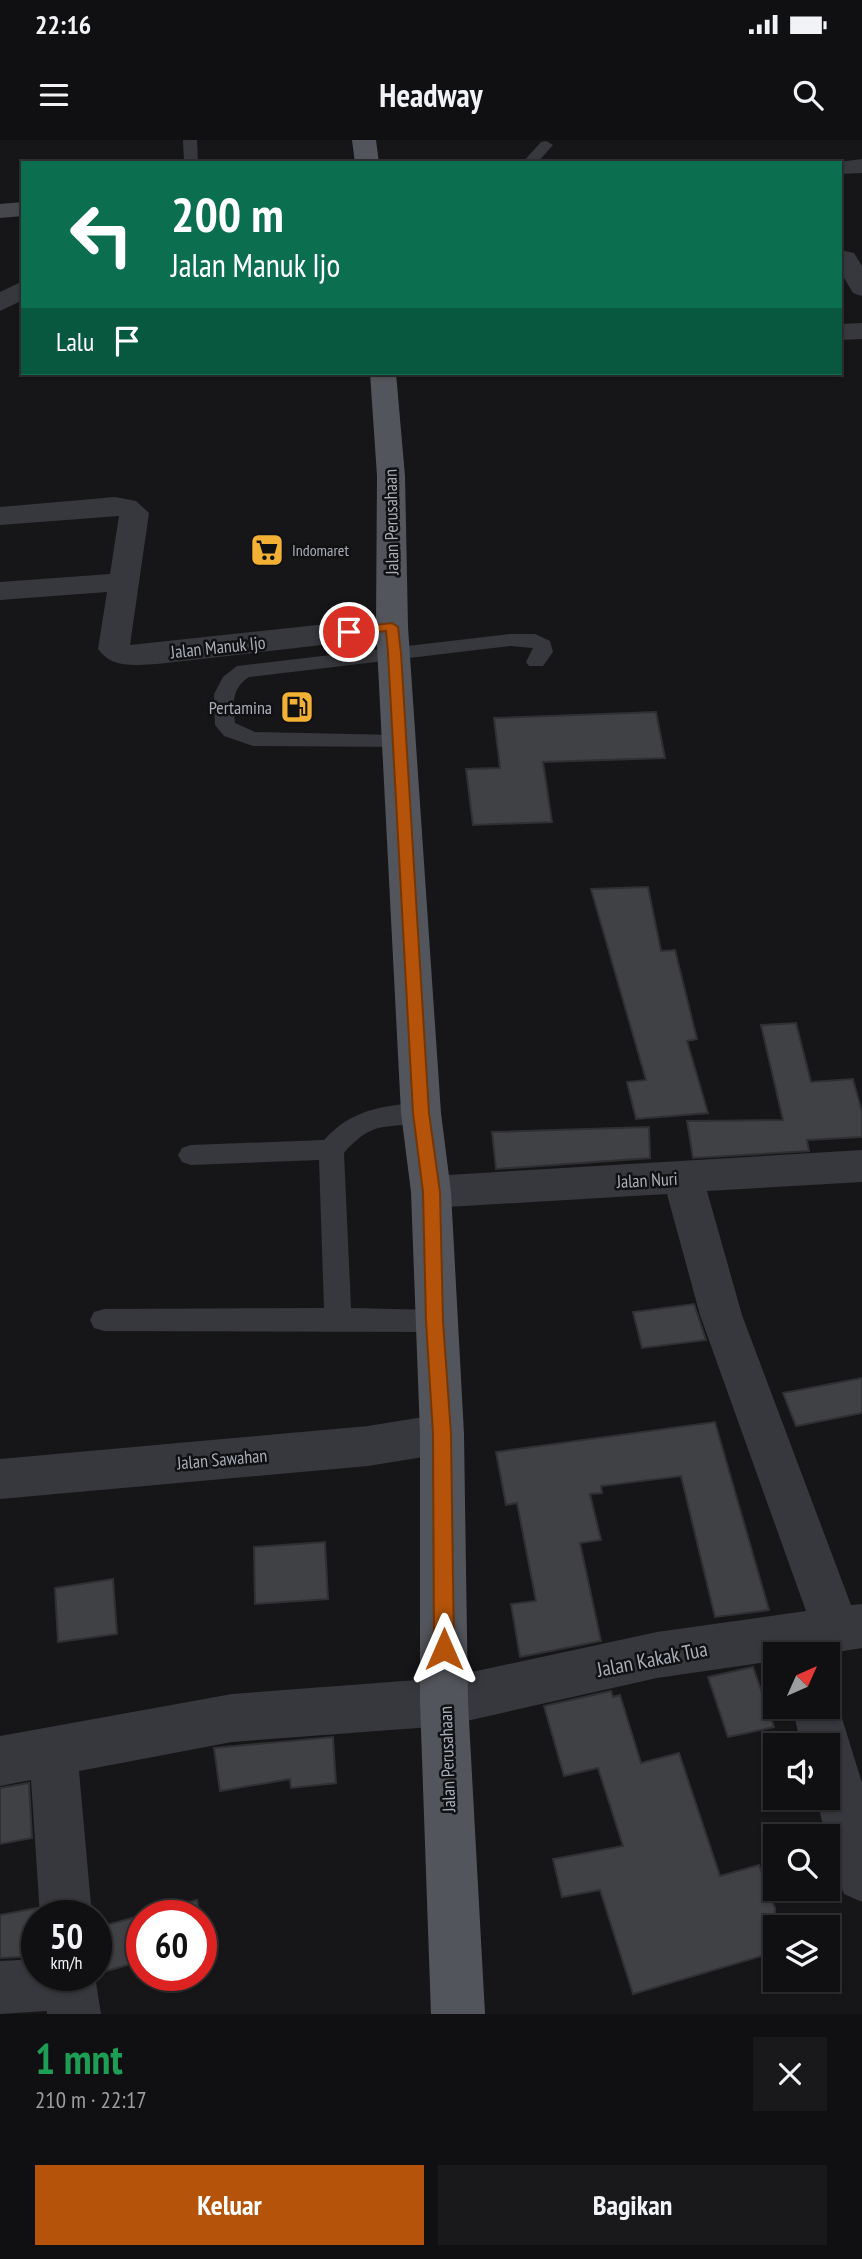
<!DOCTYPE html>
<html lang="id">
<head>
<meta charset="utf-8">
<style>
	body { margin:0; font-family:"PT Sans Narrow",sans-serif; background:#19191b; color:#f1f3f6; height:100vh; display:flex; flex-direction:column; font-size:26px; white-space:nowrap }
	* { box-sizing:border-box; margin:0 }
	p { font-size:23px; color:#9c9d9f }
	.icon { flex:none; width:38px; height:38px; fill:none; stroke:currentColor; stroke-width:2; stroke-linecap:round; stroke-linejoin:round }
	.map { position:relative; height:1874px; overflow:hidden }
	.details { display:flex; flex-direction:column; background:#101012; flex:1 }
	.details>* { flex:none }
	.guide { position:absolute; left:21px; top:21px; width:821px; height:214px; border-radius:0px; box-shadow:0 2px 5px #0004,0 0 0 2px #303032; background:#0b6e4f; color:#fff; overflow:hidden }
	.needle { width:46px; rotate:45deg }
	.controls { position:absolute; left:763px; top:1502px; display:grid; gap:14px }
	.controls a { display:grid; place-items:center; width:77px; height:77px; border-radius:0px; background:#101012; box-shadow:0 2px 5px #0004,0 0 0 2px #303032; font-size:35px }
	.speed { position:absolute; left:21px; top:1760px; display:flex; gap:14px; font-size:35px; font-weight:700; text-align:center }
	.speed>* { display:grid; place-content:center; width:91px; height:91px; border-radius:50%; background:#101012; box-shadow:0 2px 5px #0004,0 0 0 2px #303032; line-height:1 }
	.speed small { font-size:18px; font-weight:400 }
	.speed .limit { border:10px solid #d22; background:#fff; color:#111 }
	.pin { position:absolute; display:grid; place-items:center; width:60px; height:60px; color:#fff; margin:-30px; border:4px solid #fff; border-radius:50%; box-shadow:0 2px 7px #0007 }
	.me { position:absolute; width:77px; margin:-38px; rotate:0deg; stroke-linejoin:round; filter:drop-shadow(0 0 5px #0008) }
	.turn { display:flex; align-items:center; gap:24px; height:147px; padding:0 35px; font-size:32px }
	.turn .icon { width:91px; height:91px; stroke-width:2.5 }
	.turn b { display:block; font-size:49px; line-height:60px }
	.then { display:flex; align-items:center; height:66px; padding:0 35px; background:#0003; gap:14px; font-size:26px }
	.round { display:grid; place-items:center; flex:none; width:74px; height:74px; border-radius:0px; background:#19191b }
	.head { display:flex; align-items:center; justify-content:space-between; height:119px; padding:0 35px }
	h1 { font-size:42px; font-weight:700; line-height:52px; color:#1e9e55 }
	.button { display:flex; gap:14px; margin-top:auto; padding:14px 35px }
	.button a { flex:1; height:80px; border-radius:0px; background:#b45309; color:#fff; font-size:28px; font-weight:700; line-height:80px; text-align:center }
	.button a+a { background:#19191b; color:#f1f3f6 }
	.status { display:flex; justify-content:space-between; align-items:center; height:49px; padding:0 35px; background:#101012; direction:ltr }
	.status svg { height:19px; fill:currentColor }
	header { display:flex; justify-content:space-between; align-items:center; height:91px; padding:0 35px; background:#101012; font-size:32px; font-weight:700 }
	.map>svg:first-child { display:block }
	.building { fill:#404145; stroke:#303034; stroke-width:2 }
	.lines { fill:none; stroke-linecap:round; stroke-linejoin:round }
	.lane { fill:#37383d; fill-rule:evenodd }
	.street { fill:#37383d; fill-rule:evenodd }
	.secondary { fill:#45474d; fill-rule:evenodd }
	.primary { fill:#53555c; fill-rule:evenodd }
	.route { fill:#b45309; stroke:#753606; stroke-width:2 }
	.labels { text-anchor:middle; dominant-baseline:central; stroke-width:5; stroke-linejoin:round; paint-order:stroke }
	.far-poi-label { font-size:16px; fill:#a8adb8; stroke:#111113; text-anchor:start }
	.street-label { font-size:18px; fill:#a8adb8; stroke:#111113 }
	.poi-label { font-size:18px; fill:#a8adb8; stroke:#111113; text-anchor:end }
	.near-street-label { font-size:21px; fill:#a8adb8; stroke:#111113 }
</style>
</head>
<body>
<div class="status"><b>22:16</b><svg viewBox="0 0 49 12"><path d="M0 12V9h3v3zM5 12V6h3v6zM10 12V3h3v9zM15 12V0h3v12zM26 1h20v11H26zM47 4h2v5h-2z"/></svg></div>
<header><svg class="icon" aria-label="menu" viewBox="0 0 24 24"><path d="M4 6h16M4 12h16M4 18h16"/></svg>Headway<svg class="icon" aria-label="search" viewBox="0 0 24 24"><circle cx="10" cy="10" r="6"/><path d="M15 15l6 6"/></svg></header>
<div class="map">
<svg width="862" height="1874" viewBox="0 0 862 1874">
	<rect width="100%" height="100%" fill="#161618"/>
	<!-- building -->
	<path class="building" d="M 656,572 L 665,618 L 543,622 L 552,682 L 473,685 L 466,629 L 500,628 L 494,578 Z
		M 648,747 L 661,811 L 675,810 L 697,899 L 687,901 L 708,973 L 636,979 L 627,942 L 646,940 L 591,749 Z
		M 796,883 L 811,942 L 853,939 L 862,972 L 862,997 L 807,1000 L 809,1011 L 693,1018 L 687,981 L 783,980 L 761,885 Z
		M 649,987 L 650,1018 L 496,1029 L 492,992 Z
		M 694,1164 L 706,1200 L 642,1208 L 633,1172 Z
		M 862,1238 L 862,1273 L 796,1286 L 783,1253 Z
		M 715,1282 L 769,1470 L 715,1477 L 681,1336 L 601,1346 L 602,1353 L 590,1354 L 601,1400 L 580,1403 L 601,1501 L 520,1517 L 511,1464 L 536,1461 L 517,1363 L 506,1365 L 496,1312 Z
		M 325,1402 L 328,1459 L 255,1464 L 254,1407 Z
		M 113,1439 L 117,1494 L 58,1502 L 55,1448 Z
		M 753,1527 L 774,1587 L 728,1597 L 708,1537 Z
		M 611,1551 L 613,1557 L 620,1555 L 641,1623 L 679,1613 L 720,1736 L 759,1725 L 775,1768 L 775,1812 L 633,1854 L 600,1750 L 562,1757 L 553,1719 L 623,1706 L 598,1628 L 564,1636 L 544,1566 Z
		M 333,1597 L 336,1643 L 291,1648 L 290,1639 L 220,1651 L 214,1608 Z
		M 29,1643 L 32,1698 L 0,1704 L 0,1648 Z
		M 197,1760 L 200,1776 L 142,1776 L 142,1821 L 99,1833 L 96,1822 L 96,1788 Z
		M 37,1768 L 37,1816 L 0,1818 L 0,1775 Z"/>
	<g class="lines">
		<!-- lane -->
		<path class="lane" d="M 183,0 L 197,0 L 198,23 L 184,23 Z
			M 546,1 L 553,5 L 537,23 L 522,23 L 541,2 Z
			M 511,494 L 535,494 L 550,501 L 553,512 L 543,526 L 529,526 L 526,522 L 533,508 L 511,506 L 249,537 C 231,549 233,563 235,583 L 255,592 L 399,595 L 406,597 L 409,602 L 406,607 L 253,606 L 224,596 L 215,585 L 214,554 L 223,537 L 237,526 Z
			M 421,963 L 430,966 L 433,973 L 430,980 C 391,992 377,975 344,1013 L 351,1168 L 435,1170 L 445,1173 L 449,1181 L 445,1189 L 435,1192 L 104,1191 L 94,1188 L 90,1180 L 94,1172 L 104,1169 L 324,1168 L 319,1020 L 191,1025 L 182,1022 L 178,1015 L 182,1008 L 191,1005 L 324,1000 C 351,970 382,965 421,963 Z"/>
		<!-- street -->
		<path class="street" d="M 862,19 L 862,33 L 840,34 L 840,23 L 831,23 Z
			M 845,111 L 854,113 L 862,126 L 862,156 L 853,153 L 840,131 L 840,112 Z
			M 23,141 L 23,160 L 0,171 L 0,152 Z
			M 862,183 L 862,199 L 840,200 L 840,184 Z
			M 115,357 L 136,361 L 149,373 L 130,505 L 392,477 L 403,480 L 408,487 L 403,494 L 392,497 L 157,524 C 135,525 112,529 98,509 L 107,452 L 0,460 L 0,442 L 110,434 L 119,376 L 0,385 L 0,367 Z
			M 862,1010 L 862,1042 L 707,1051 L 742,1175 L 851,1465 L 862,1464 L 862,1508 L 825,1514 L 775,1514 L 775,1521 L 657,1538 L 444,1586 L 232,1602 L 79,1631 L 92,1776 L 40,1776 L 31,1640 L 0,1646 L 0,1596 L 232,1554 L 444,1538 L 657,1492 L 806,1471 L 700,1175 L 667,1054 L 431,1068 L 417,1063 L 411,1052 L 417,1041 L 431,1036 Z
			M 442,1274 L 458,1280 L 464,1294 L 458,1308 L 442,1314 L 368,1326 L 0,1359 L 0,1319 L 368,1286 Z
			M 828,1547 L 833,1549 L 862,1643 L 862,1762 L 844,1754 L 836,1736 L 816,1657 L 828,1657 L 828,1605 L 801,1605 L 792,1566 L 828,1566 Z
			M 37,1819 L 37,1836 L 95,1836 L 101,1874 L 47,1874 L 47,1871 L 0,1874 L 0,1821 Z"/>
		<!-- secondary -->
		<path class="secondary" d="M 23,62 L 23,76 L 0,78 L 0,64 Z"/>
		<!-- primary -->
		<path class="primary" d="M 352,0 L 376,0 L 379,23 L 355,23 Z
			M 370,233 L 396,233 L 405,336 L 408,487 L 441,973 L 451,1052 L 464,1294 L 468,1562 L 485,1874 L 431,1874 L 420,1562 L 420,1294 L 411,1052 L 401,973 L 376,487 L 377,336 Z"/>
	</g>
	<!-- route -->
	<path class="route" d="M 392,483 L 398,487 L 401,513 L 429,973 L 440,1052 L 443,1181 L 451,1294 L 454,1509 L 451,1515 L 444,1518 L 437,1515 L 434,1509 L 433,1294 L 426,1181 L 423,1052 L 413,973 L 388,513 L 386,491 L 349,496 L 343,492 L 349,488 Z"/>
	<!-- icons -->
	<defs>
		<symbol id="supermarket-square" viewBox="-11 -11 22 22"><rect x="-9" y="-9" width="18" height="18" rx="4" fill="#f2b134" stroke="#111113"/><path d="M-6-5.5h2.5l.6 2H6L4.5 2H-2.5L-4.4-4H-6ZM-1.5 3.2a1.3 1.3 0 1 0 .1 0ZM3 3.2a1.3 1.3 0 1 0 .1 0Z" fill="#111"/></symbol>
		<symbol id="fuel-square" viewBox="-11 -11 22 22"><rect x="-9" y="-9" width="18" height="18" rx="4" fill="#f2b134" stroke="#111113"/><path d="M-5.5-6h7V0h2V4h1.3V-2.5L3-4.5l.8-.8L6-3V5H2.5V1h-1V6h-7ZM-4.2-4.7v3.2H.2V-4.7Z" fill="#111"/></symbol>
	</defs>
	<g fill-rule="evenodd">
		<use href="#supermarket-square" x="248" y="391" width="38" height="38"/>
		<use href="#fuel-square" x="278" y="548" width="38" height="38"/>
	</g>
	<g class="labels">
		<!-- far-poi labels -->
		<g class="far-poi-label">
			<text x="292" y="410">Indomaret</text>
		</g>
		<!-- street labels -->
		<g class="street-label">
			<text transform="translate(391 382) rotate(-91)">Jalan Perusahaan</text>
			<text transform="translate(218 507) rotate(-6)">Jalan Manuk Ijo</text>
			<text transform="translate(647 1040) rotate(-3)">Jalan Nuri</text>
			<text transform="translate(222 1319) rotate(-5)">Jalan Sawahan</text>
			<text transform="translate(447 1619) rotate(-92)">Jalan Perusahaan</text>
		</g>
		<!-- poi labels -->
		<g class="poi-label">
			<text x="272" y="567">Pertamina</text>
		</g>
		<!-- near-street labels -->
		<g class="near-street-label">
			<text transform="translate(652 1519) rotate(-11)">Jalan Kakak Tua</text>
		</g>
	</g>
</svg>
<div class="controls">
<a><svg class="needle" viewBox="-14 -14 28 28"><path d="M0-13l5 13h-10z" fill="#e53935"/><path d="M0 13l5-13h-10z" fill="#9c9d9f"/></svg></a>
<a><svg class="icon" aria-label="sound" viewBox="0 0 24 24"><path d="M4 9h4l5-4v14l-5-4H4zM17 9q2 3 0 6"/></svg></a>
<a><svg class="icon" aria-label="search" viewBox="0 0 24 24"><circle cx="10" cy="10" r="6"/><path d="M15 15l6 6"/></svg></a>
<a><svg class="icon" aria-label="layers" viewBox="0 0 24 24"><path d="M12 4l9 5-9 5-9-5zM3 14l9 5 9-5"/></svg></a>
</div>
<div class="speed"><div>50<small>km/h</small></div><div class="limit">60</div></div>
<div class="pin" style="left:349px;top:492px;background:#d93025"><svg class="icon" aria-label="arrive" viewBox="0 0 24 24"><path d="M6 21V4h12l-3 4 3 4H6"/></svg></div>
<svg class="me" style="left:444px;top:1509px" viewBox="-20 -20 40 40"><path d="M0-17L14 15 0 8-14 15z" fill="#b45309" stroke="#fff" stroke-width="4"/></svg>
<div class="guide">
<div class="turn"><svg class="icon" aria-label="left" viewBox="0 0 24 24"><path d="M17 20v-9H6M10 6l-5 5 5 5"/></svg><div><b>200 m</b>Jalan Manuk Ijo</div></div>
<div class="then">Lalu<svg class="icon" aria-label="arrive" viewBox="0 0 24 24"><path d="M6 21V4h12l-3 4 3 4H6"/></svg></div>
</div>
</div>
<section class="details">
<div class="head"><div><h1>1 mnt</h1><p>210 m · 22:17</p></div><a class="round"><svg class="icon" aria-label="close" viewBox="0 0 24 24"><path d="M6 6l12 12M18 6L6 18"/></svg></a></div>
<div class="button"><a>Keluar</a><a>Bagikan</a></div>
</section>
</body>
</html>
